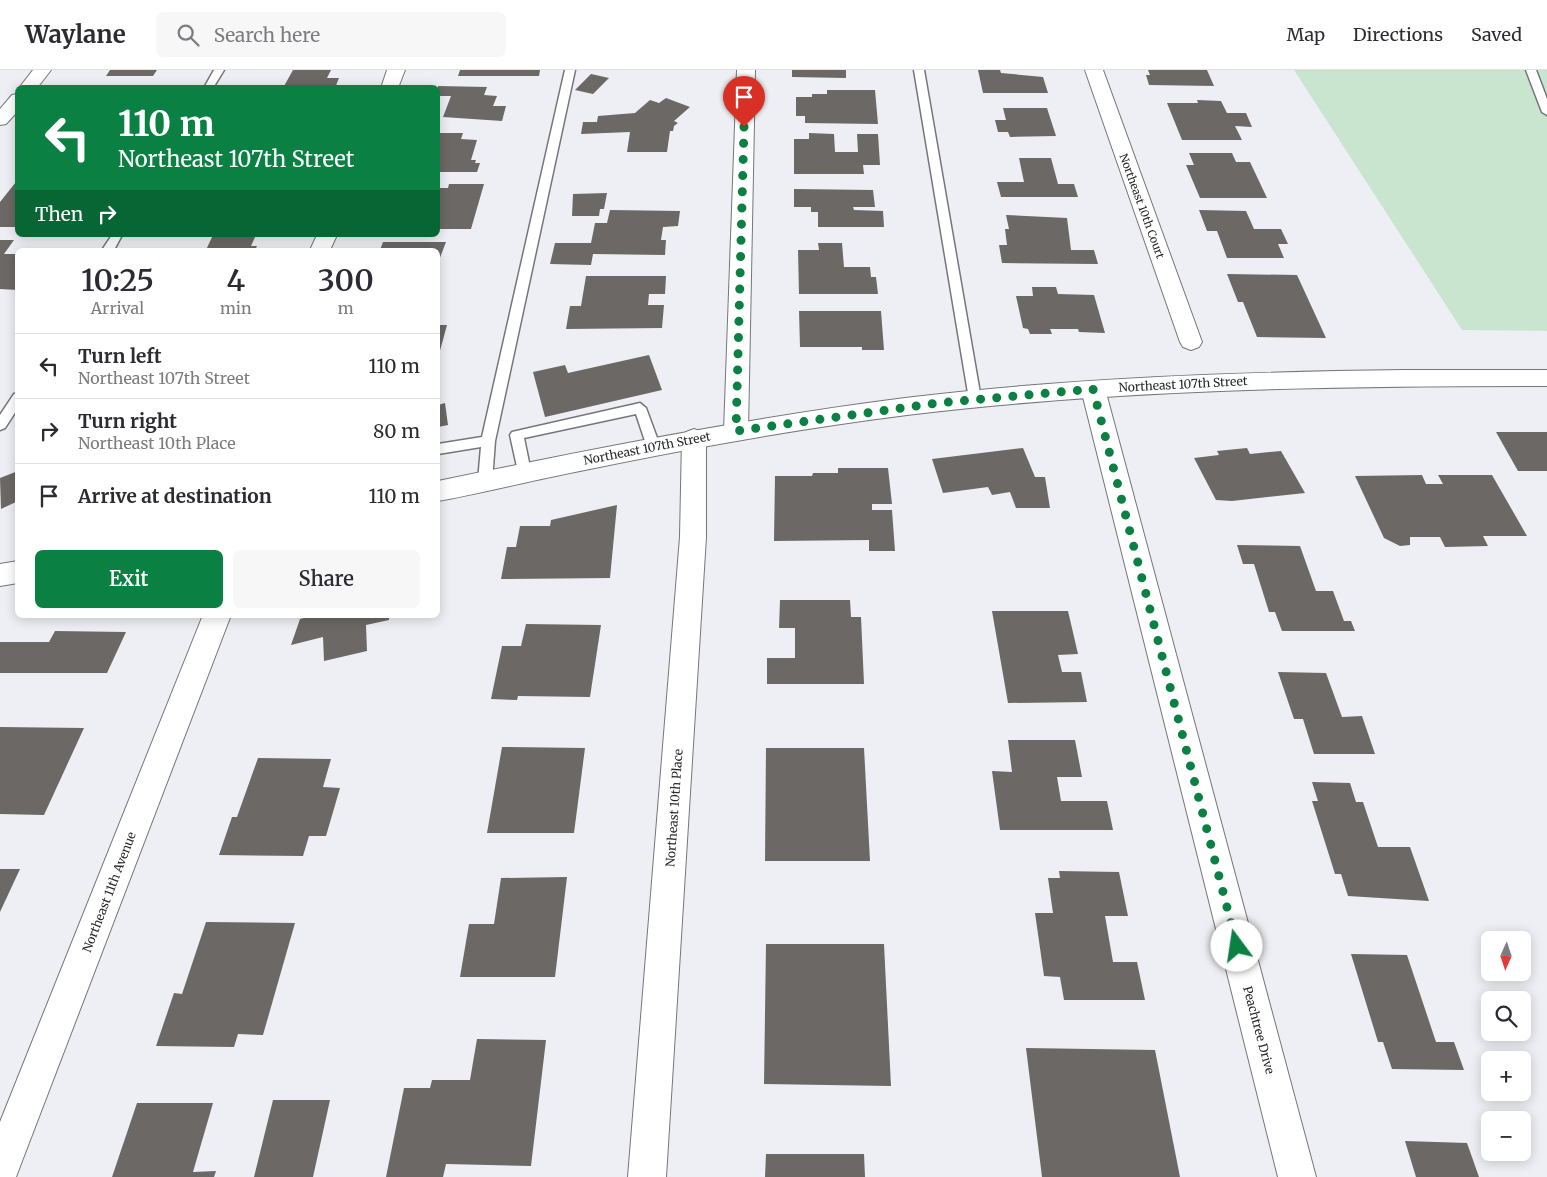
<!DOCTYPE html>
<html lang="en">
<head>
<meta charset="utf-8">
<style>
	body { margin:0; font-family:Merriweather,serif; background:#f7f7f7; color:#2b2b33; height:100vh; display:flex; flex-direction:column; font-size:19px; white-space:nowrap }
	* { box-sizing:border-box; margin:0 }
	p { font-size:16px; color:#7c7c81 }
	.icon { flex:none; width:28px; height:28px; fill:none; stroke:currentColor; stroke-width:2; stroke-linecap:round; stroke-linejoin:round }
	.map { position:relative; flex:1; overflow:hidden }
	.sheet { position:absolute; left:15px; top:178px; width:425px; height:370px; display:flex; flex-direction:column; background:#fff; border-radius:8px; box-shadow:0 2px 12px #0003 }
	.sheet>* { flex:none }
	.guide { position:absolute; left:15px; top:15px; width:425px; height:152px; border-radius:8px; box-shadow:0 2px 12px #0003; background:#0b8043; color:#fff; overflow:hidden }
	.needle { width:32px; rotate:183deg }
	.buttons { position:absolute; left:1481px; top:861px; display:grid; gap:10px }
	.buttons a { display:grid; place-items:center; width:50px; height:50px; border-radius:8px; background:#fff; box-shadow:0 2px 12px #0003; font-size:25px }
	.pin { position:absolute; display:grid; place-items:center; width:42px; height:42px; color:#fff; margin:-51px -21px; border-radius:50% 50% 50% 0; rotate:-45deg; box-shadow:0 0 5px #0007 }
	.pin .icon { rotate:45deg }
	.me { position:absolute; width:55px; margin:-28px; rotate:346deg; stroke-linejoin:round; filter:drop-shadow(0 0 4px #0008) }
	.turn { display:flex; align-items:center; gap:18px; height:105px; padding:0 20px; font-size:22px }
	.turn .icon { width:65px; height:65px; stroke-width:2.5 }
	.turn b { display:block; font-size:35px; line-height:42px }
	.then { display:flex; align-items:center; height:48px; padding:0 20px; background:#0003; gap:10px; font-size:19px }
	.eta { display:flex; justify-content:space-evenly; align-items:center; height:85px; text-align:center }
	.eta b { font-size:30px; font-weight:600; line-height:35px }
	.action { display:flex; gap:10px; margin-top:auto; padding:10px 20px }
	.action a { flex:1; height:58px; border-radius:8px; background:#0b8043; color:#fff; font-size:20px; font-weight:600; line-height:58px; text-align:center }
	.action a+a { background:#f7f7f7; color:#2b2b33 }
	ul { padding:0; list-style:none }
	li { display:flex; align-items:center; gap:15px; height:65px; padding:0 20px; border-top:1px solid #e1e1e2 }
	li div { flex:1 }
	li b { display:block; font-size:19px }
	li em { font-style:normal }
	header { display:flex; align-items:center; gap:30px; box-sizing:border-box; height:70px; padding:0 25px; background:#fff; border-bottom:1px solid #e1e1e2 }
	header strong { font-size:24px }
	nav { display:flex; gap:28px; margin-inline-start:auto; font-size:18px }
	.search { width:350px; height:45px; background:#f7f7f7; display:flex; align-items:center; gap:12px; box-sizing:border-box; padding:0 18px; border-radius:8px; color:#7c7c81; font-size:19px }
	.map>svg:first-child { display:block }
	.green { fill:#c9e5d0 }
	.building { fill:#6b6865 }
	.lines { fill:none; stroke-linecap:round; stroke-linejoin:round }
	.service-casing { stroke:#74767a; stroke-width:3 }
	.minor-casing { stroke:#74767a; stroke-width:2 }
	.tertiary-casing { stroke:#74767a; stroke-width:2 }
	.service { fill:#fff; fill-rule:evenodd }
	.minor { fill:#fff; fill-rule:evenodd }
	.tertiary { fill:#fff; fill-rule:evenodd }
	.route { stroke:#0b8043; stroke-width:9; stroke-dasharray:0 16.2 }
	.labels { text-anchor:middle; dominant-baseline:central; stroke-width:5; stroke-linejoin:round; paint-order:stroke }
	.far-street-label { font-size:11px; fill:#28292b; stroke:#fff }
	.street-label { font-size:12px; fill:#28292b; stroke:#fff }
</style>
</head>
<body>
<header>
<strong>Waylane</strong>
<div class="search"><svg class="icon" aria-label="search" viewBox="0 0 24 24"><circle cx="10" cy="10" r="6"/><path d="M15 15l6 6"/></svg>Search here</div>
<nav><a>Map</a><a>Directions</a><a>Saved</a></nav>
</header>
<div class="map">
<svg width="1547" height="1107" viewBox="0 0 1547 1107">
	<rect width="100%" height="100%" fill="#eeeff4"/>
	<!-- green -->
	<path class="green" d="M 1294,0 L 1547,0 L 1547,261 L 1462,260 Z"/>
	<!-- building -->
	<path class="building" d="M 110,0 L 157,0 L 153,6 L 106,6 Z
		M 293,0 L 331,0 L 327,8 L 339,8 L 335,18 L 283,18 Z
		M 460,0 L 540,0 L 539,6 L 458,6 Z
		M 792,0 L 846,0 L 846,8 L 792,7 Z
		M 978,0 L 1000,0 L 1001,3 L 1043,7 L 1048,23 L 983,23 Z
		M 1148,0 L 1207,0 L 1214,16 L 1149,15 L 1146,5 L 1150,5 Z
		M 591,4 L 609,8 L 593,24 L 575,20 Z
		M 88,15 L 146,16 L 145,18 L 86,18 Z
		M 438,16 L 487,17 L 484,25 L 497,26 L 493,36 L 506,36 L 502,51 L 443,47 L 451,26 L 438,26 Z
		M 827,20 L 875,20 L 878,54 L 805,53 L 805,46 L 796,46 L 796,27 L 812,27 L 812,24 L 827,24 Z
		M 666,28 L 690,37 L 674,51 L 678,53 L 674,56 L 673,61 L 670,61 L 667,82 L 627,82 L 630,62 L 581,64 L 583,52 L 597,52 L 598,46 L 635,43 L 650,30 L 659,33 Z
		M 1197,30 L 1221,31 L 1227,43 L 1246,43 L 1252,57 L 1235,56 L 1242,70 L 1182,70 L 1167,33 L 1198,33 Z
		M 1003,38 L 1047,38 L 1056,66 L 1010,67 L 1008,62 L 998,62 L 995,50 L 1006,50 Z
		M 438,63 L 463,63 L 461,69 L 477,70 L 471,90 L 476,90 L 475,93 L 480,93 L 477,102 L 438,102 Z
		M 809,63 L 834,64 L 835,82 L 858,82 L 857,64 L 878,64 L 880,95 L 863,95 L 864,104 L 794,104 L 794,69 L 809,69 Z
		M 1189,83 L 1232,83 L 1236,92 L 1250,92 L 1267,128 L 1200,128 L 1186,95 L 1194,95 Z
		M 1019,88 L 1051,88 L 1058,114 L 1074,114 L 1078,127 L 1001,127 L 997,112 L 1024,112 Z
		M 16,112 L 18,112 L 18,157 L 0,157 L 0,132 Z
		M 449,114 L 484,114 L 471,159 L 438,159 L 438,118 L 448,118 Z
		M 794,119 L 873,120 L 875,137 L 853,137 L 854,140 L 883,141 L 884,157 L 818,157 L 818,142 L 811,142 L 811,137 L 794,137 Z
		M 607,123 L 604,139 L 600,139 L 599,146 L 572,146 L 573,124 Z
		M 610,140 L 680,141 L 678,156 L 663,157 L 661,170 L 666,170 L 665,185 L 593,184 L 591,195 L 550,194 L 555,173 L 591,173 L 595,153 L 607,153 Z
		M 1199,140 L 1246,141 L 1254,159 L 1281,159 L 1288,174 L 1278,174 L 1284,188 L 1227,188 L 1217,161 L 1207,161 Z
		M 1006,145 L 1067,148 L 1071,180 L 1094,180 L 1098,194 L 1002,193 L 999,175 L 1007,175 L 1005,159 L 1009,159 Z
		M 213,165 L 256,165 L 251,176 L 257,176 L 255,180 L 206,180 Z
		M 0,170 L 14,170 L 4,184 L 18,184 L 18,220 L 0,219 Z
		M 383,172 L 446,172 L 438,193 L 438,180 L 380,180 Z
		M 818,173 L 842,173 L 844,197 L 870,197 L 871,207 L 876,207 L 878,224 L 799,224 L 798,180 L 819,180 Z
		M 1227,204 L 1297,205 L 1326,268 L 1257,267 L 1243,232 L 1238,232 Z
		M 586,206 L 666,206 L 665,224 L 649,224 L 648,235 L 664,235 L 662,258 L 566,259 L 570,236 L 581,236 Z
		M 1032,217 L 1056,217 L 1058,224 L 1094,225 L 1105,263 L 1079,262 L 1078,259 L 1050,259 L 1052,264 L 1030,264 L 1028,259 L 1023,258 L 1016,226 L 1033,226 Z
		M 799,241 L 881,241 L 884,280 L 862,280 L 862,277 L 800,277 Z
		M 438,255 L 447,255 L 438,288 Z
		M 649,285 L 662,320 L 545,347 L 533,302 L 565,295 L 568,303 Z
		M 445,333 L 448,355 L 438,357 L 438,335 Z
		M 1496,362 L 1547,362 L 1547,401 L 1518,401 Z
		M 1023,378 L 1035,407 L 1045,407 L 1050,438 L 1016,438 L 1010,422 L 992,425 L 988,417 L 943,423 L 932,389 Z
		M 1247,378 L 1250,384 L 1281,381 L 1305,423 L 1232,431 L 1216,430 L 1194,388 L 1219,385 L 1217,381 Z
		M 838,398 L 888,398 L 892,434 L 872,434 L 872,440 L 892,440 L 895,481 L 869,481 L 869,470 L 774,471 L 775,406 L 812,406 L 813,403 L 838,403 Z
		M 18,401 L 18,431 L 1,439 L 0,408 Z
		M 1422,405 L 1426,414 L 1443,414 L 1438,405 L 1492,405 L 1527,466 L 1483,466 L 1488,476 L 1445,477 L 1440,467 L 1410,467 L 1410,475 L 1400,476 L 1384,468 L 1355,406 Z
		M 617,435 L 610,508 L 501,509 L 507,477 L 516,477 L 520,456 L 550,456 L 551,450 Z
		M 1237,475 L 1300,476 L 1316,521 L 1333,521 L 1344,551 L 1351,551 L 1355,561 L 1282,561 L 1275,542 L 1269,542 L 1254,494 L 1243,494 Z
		M 780,530 L 850,530 L 851,547 L 861,547 L 864,614 L 767,614 L 767,588 L 795,588 L 795,558 L 779,558 Z
		M 992,541 L 1068,541 L 1078,584 L 1058,585 L 1062,602 L 1081,602 L 1087,632 L 1008,633 Z
		M 308,545 L 389,545 L 389,550 L 366,555 L 367,581 L 324,591 L 323,567 L 291,575 L 300,549 L 308,547 Z
		M 526,554 L 601,555 L 590,627 L 518,626 L 517,630 L 491,629 L 502,576 L 521,576 Z
		M 55,561 L 126,562 L 107,603 L 0,603 L 0,572 L 49,572 Z
		M 1278,602 L 1326,603 L 1342,647 L 1362,646 L 1375,684 L 1314,684 L 1303,649 L 1294,649 Z
		M 0,657 L 84,658 L 44,745 L 0,744 Z
		M 1008,670 L 1075,670 L 1082,707 L 1057,707 L 1061,731 L 1107,731 L 1113,760 L 1000,760 L 992,701 L 1012,702 Z
		M 502,677 L 585,678 L 574,763 L 487,763 Z
		M 766,678 L 864,678 L 870,791 L 765,791 Z
		M 258,688 L 331,689 L 323,717 L 340,718 L 326,766 L 309,766 L 303,786 L 219,785 L 232,747 L 237,747 Z
		M 1312,712 L 1350,713 L 1356,732 L 1363,732 L 1378,777 L 1410,777 L 1429,831 L 1348,826 L 1341,804 L 1335,804 L 1312,731 L 1318,731 Z
		M 0,799 L 20,799 L 0,842 Z
		M 1059,801 L 1119,802 L 1128,846 L 1105,846 L 1113,892 L 1137,892 L 1145,930 L 1064,930 L 1060,907 L 1044,906 L 1035,843 L 1053,843 L 1048,808 L 1060,808 Z
		M 567,807 L 555,907 L 460,907 L 469,854 L 494,854 L 501,808 Z
		M 206,852 L 295,853 L 263,965 L 238,964 L 234,977 L 156,976 L 174,923 L 182,924 Z
		M 766,874 L 884,874 L 891,1016 L 764,1014 Z
		M 1351,884 L 1407,885 L 1436,972 L 1454,972 L 1464,1000 L 1392,999 L 1383,972 L 1378,972 Z
		M 477,969 L 546,970 L 531,1096 L 446,1094 L 443,1107 L 386,1107 L 404,1018 L 430,1018 L 432,1010 L 470,1010 Z
		M 1026,978 L 1155,980 L 1180,1107 L 1042,1107 Z
		M 273,1030 L 330,1030 L 313,1107 L 254,1107 Z
		M 137,1033 L 213,1033 L 193,1102 L 216,1101 L 214,1107 L 112,1107 Z
		M 1405,1071 L 1467,1073 L 1479,1107 L 1416,1107 Z
		M 766,1084 L 864,1084 L 865,1107 L 765,1107 Z"/>
	<g class="lines">
		<defs>
			<path id="service" d="M 214,0 L 224,0 L 213,18 L 204,18 Z
				M 565,0 L 575,0 L 495,371 L 492,411 L 485,416 L 478,411 L 481,377 L 438,384 L 438,374 L 482,367 Z
				M 914,0 L 924,0 L 981,329 L 975,334 L 969,329 Z
				M 1526,0 L 1536,0 L 1547,29 L 1547,45 L 1542,42 Z
				M 112,165 L 122,165 L 114,180 L 102,180 Z
				M 18,323 L 18,338 L 5,358 L 0,360 L 0,345 L 14,324 Z
				M 640,333 L 646,338 L 660,376 L 658,380 L 648,380 L 636,344 L 524,368 L 531,402 L 529,406 L 519,406 L 510,365 L 512,362 Z"/>
			<path id="minor" d="M 33,0 L 51,0 L 37,18 L 19,18 Z
				M 387,0 L 405,0 L 398,18 L 381,18 Z
				M 737,0 L 755,0 L 748,361 L 744,367 L 736,370 L 728,367 L 724,361 Z
				M 1085,0 L 1103,0 L 1202,272 L 1199,277 L 1191,280 L 1183,277 L 1180,272 Z
				M 18,24 L 18,41 L 6,54 L 0,55 L 0,39 L 12,25 Z
				M 317,165 L 337,165 L 330,180 L 310,180 Z
				M 1093,311 L 1101,313 L 1105,319 L 1316,1107 L 1278,1107 L 1081,319 L 1085,313 Z
				M 694,359 L 702,362 L 706,368 L 706,467 L 666,1107 L 628,1107 L 680,467 L 682,368 L 686,362 Z
				M 203,545 L 231,545 L 19,1099 L 16,1107 L 0,1107 L 0,1052 Z"/>
			<path id="tertiary" d="M 1404,300 L 1547,300 L 1547,316 C 1333,316 1120,319 907,345 C 796,359 685,379 575,402 C 529,411 483,423 438,431 L 438,411 C 593,379 748,348 905,328 C 1071,308 1237,302 1404,300 Z
				M 18,491 L 18,513 L 0,516 L 0,494 Z"/>
		</defs>
		<!-- service casing -->
		<use href="#service" class="service-casing"/>
		<!-- minor casing -->
		<use href="#minor" class="minor-casing"/>
		<!-- tertiary casing -->
		<use href="#tertiary" class="tertiary-casing"/>
		<!-- service -->
		<use href="#service" class="service"/>
		<!-- minor -->
		<use href="#minor" class="minor"/>
		<!-- tertiary -->
		<use href="#tertiary" class="tertiary"/>
	</g>
	<g class="lines">
		<!-- route -->
		<path class="route" d="M 744,57 L 736,361 L 938,333 L 1093,319 L 1237,876"/>
	</g>
	<g class="labels">
		<!-- far-street labels -->
		<g class="far-street-label">
			<text transform="translate(1142 136) rotate(70)">Northeast 10th Court</text>
		</g>
		<!-- street labels -->
		<g class="street-label">
			<text transform="translate(1183 314) rotate(-3)">Northeast 107th Street</text>
			<text transform="translate(647 378) rotate(-11)">Northeast 107th Street</text>
			<text transform="translate(674 738) rotate(-86)">Northeast 10th Place</text>
			<text transform="translate(109 822) rotate(-69)">Northeast 11th Avenue</text>
			<text transform="translate(1259 960) rotate(75)">Peachtree Drive</text>
		</g>
	</g>
</svg>
<div class="buttons">
<a><svg class="needle" viewBox="-14 -14 28 28"><path d="M0-13l5 13h-10z" fill="#e53935"/><path d="M0 13l5-13h-10z" fill="#7c7c81"/></svg></a>
<a><svg class="icon" aria-label="search" viewBox="0 0 24 24"><circle cx="10" cy="10" r="6"/><path d="M15 15l6 6"/></svg></a>
<a>+</a>
<a>−</a>
</div>
<div class="pin" style="left:744px;top:57px;background:#d93025"><svg class="icon" aria-label="arrive" viewBox="0 0 24 24"><path d="M6 21V4h12l-3 4 3 4H6"/></svg></div>
<svg class="me" style="left:1237px;top:876px" viewBox="-20 -20 40 40"><circle r="19" fill="#fff"/><path d="M0-13L10 11 0 6-10 11z" fill="#0b8043"/></svg>
<div class="guide">
<div class="turn"><svg class="icon" aria-label="left" viewBox="0 0 24 24"><path d="M17 20v-9H6M10 6l-5 5 5 5"/></svg><div><b>110 m</b>Northeast 107th Street</div></div>
<div class="then">Then<svg class="icon" aria-label="right" viewBox="0 0 24 24"><path d="M7 20v-9h11M14 6l5 5-5 5"/></svg></div>
</div>
<section class="sheet">
<div class="eta">
<div><b>10:25</b><p>Arrival</p></div>
<div><b>4</b><p>min</p></div>
<div><b>300</b><p>m</p></div>
</div>
<ul>
<li><svg class="icon" aria-label="left" viewBox="0 0 24 24"><path d="M17 20v-9H6M10 6l-5 5 5 5"/></svg><div><b>Turn left</b><p>Northeast 107th Street</p></div><em>110 m</em></li>
<li><svg class="icon" aria-label="right" viewBox="0 0 24 24"><path d="M7 20v-9h11M14 6l5 5-5 5"/></svg><div><b>Turn right</b><p>Northeast 10th Place</p></div><em>80 m</em></li>
<li><svg class="icon" aria-label="arrive" viewBox="0 0 24 24"><path d="M6 21V4h12l-3 4 3 4H6"/></svg><div><b>Arrive at destination</b></div><em>110 m</em></li>
</ul>
<div class="action"><a>Exit</a><a>Share</a></div>
</section>
</div>
</body>
</html>
